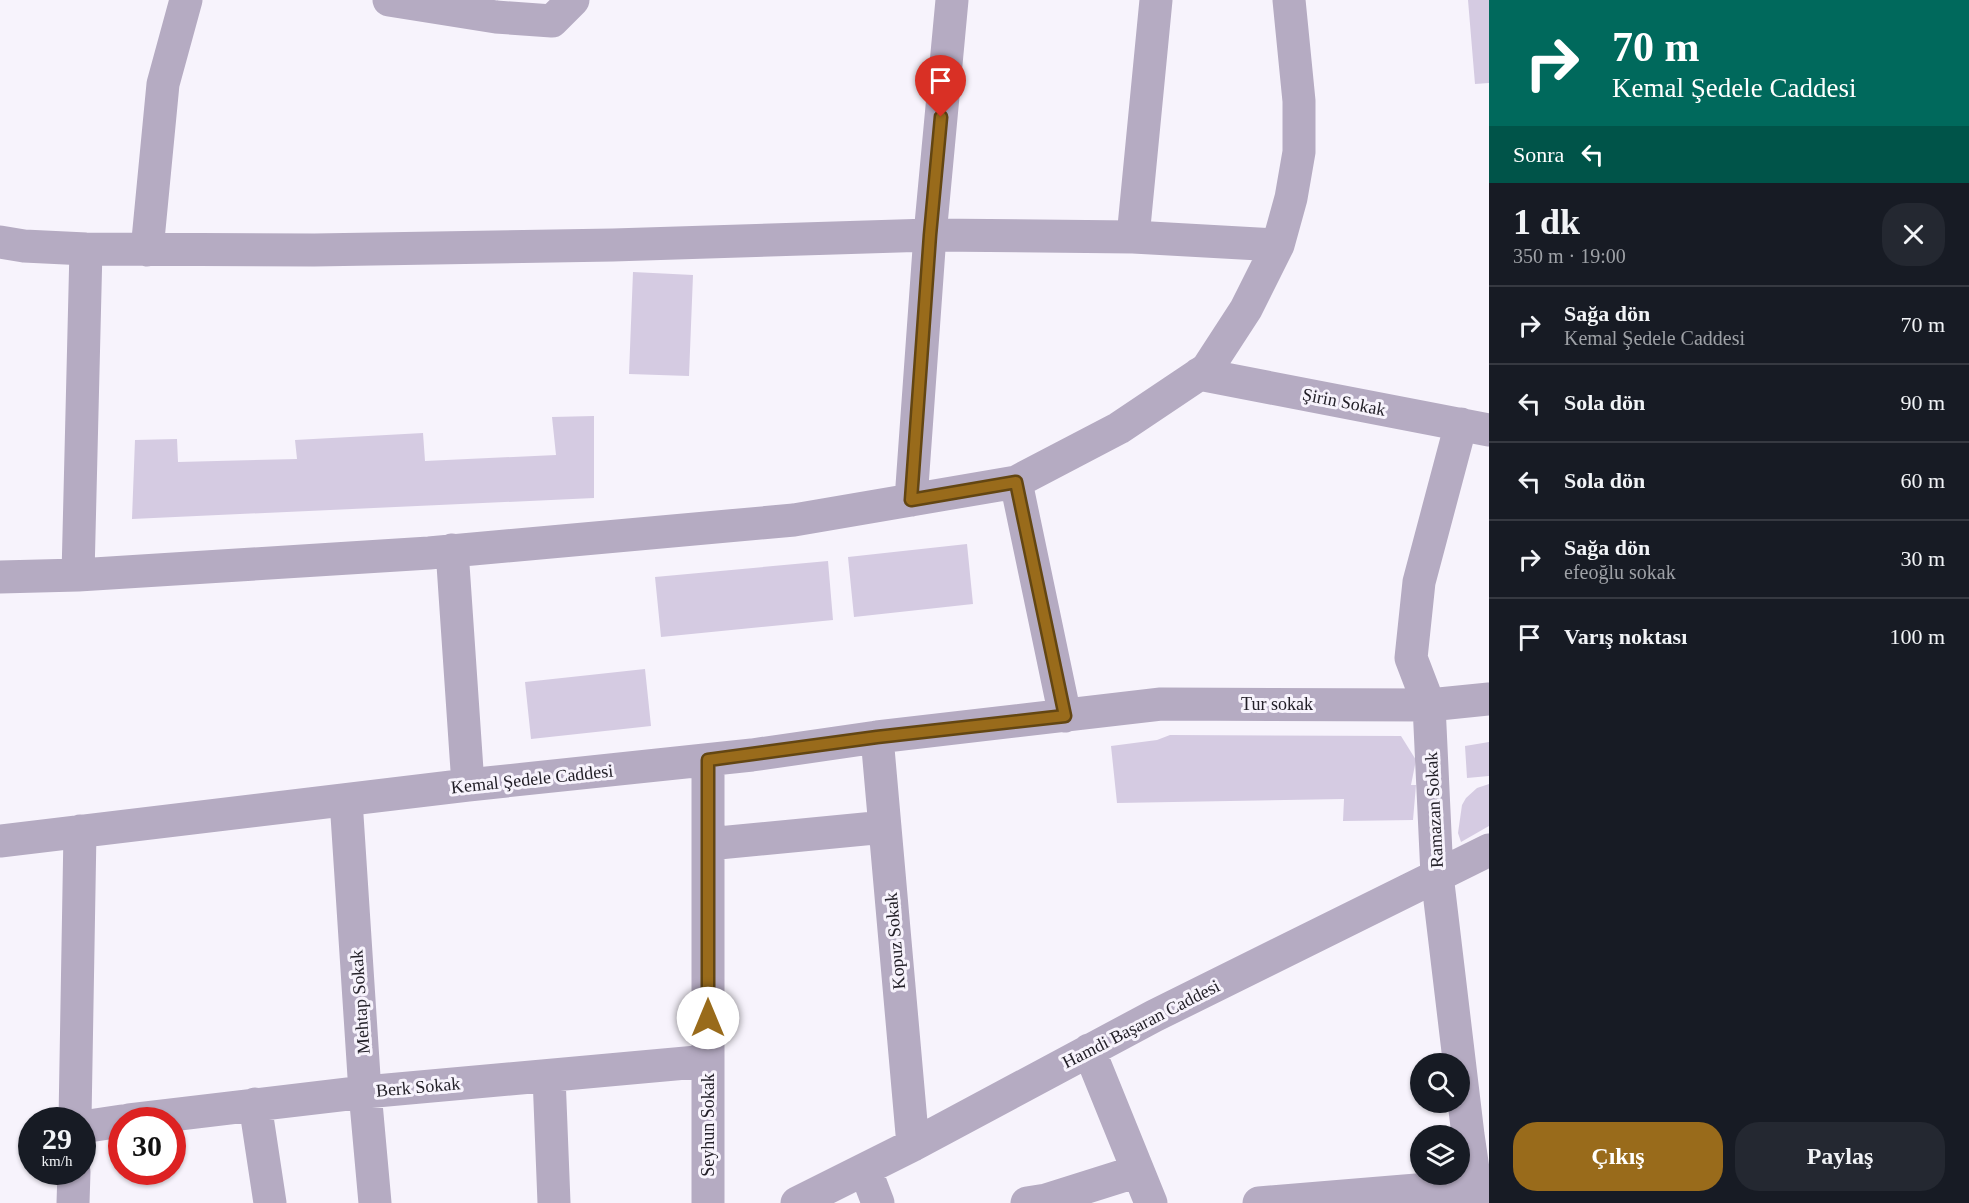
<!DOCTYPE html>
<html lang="tr">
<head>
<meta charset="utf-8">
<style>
	body { margin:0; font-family:Georgia,serif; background:#242831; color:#f1f3f6; height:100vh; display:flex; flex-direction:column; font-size:22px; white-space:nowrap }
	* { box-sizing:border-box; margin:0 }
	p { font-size:20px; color:#9ea1a6 }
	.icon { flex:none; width:33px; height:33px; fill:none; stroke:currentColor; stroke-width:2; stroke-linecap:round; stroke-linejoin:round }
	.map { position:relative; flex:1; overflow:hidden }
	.drawer { display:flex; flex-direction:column; background:#171b24; width:480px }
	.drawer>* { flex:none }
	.top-card { background:#00695c; color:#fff; overflow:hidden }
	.controls { position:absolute; left:1410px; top:1053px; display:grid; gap:12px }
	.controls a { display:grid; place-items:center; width:60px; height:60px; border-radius:50%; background:#171b24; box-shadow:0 2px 4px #0004; font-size:30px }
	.speed { position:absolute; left:18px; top:1107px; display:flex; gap:12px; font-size:30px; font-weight:700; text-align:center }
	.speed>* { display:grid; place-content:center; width:78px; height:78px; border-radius:50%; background:#171b24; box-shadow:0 2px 4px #0004; line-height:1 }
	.speed small { font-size:15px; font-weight:400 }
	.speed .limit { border:9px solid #d22; background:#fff; color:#111 }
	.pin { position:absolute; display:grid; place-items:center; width:51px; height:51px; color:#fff; margin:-62px -26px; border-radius:50% 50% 50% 0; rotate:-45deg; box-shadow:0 0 6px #0007 }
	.pin .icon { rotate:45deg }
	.me { position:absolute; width:66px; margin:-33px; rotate:0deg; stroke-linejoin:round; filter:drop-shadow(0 0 4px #0008) }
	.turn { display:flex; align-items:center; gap:21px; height:126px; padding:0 24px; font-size:27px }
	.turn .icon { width:78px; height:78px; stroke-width:2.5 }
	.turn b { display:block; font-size:42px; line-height:51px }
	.then { display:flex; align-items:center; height:57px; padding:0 24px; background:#0003; gap:12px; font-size:22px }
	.round { display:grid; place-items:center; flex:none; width:63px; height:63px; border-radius:24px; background:#242831 }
	.overview { display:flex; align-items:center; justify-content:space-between; height:102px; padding:0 24px }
	h1 { font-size:36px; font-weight:800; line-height:45px }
	.cta { display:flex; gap:12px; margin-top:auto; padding:12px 24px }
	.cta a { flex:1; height:69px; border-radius:24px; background:#996b1b; color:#fff; font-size:24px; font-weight:800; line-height:69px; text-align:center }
	.cta a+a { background:#242831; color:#f1f3f6 }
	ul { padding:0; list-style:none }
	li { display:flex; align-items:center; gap:18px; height:78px; padding:0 24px; border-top:2px solid #363941 }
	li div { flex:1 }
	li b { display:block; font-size:22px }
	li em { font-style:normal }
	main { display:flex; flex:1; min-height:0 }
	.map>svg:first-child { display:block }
	.building { fill:#d5cbe2 }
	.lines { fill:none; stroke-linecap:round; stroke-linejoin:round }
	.minor { stroke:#b5abc2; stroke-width:33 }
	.route-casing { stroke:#634612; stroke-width:15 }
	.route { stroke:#996b1b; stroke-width:10 }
	.labels { text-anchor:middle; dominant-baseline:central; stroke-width:6; stroke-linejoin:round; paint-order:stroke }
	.street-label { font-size:18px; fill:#232028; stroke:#f7f3fc }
</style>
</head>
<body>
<main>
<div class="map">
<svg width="1489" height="1203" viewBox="0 0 1489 1203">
	<rect width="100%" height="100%" fill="#f7f3fc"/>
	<!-- building -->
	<path class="building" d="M 1468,0 L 1489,0 L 1489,83 L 1475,84 Z
		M 633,272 L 693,275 L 689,376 L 629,374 Z
		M 594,416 L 594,498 L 132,519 L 135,440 L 177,439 L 178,462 L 297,459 L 295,440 L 423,433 L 425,461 L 556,455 L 552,417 Z
		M 967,544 L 973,604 L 854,617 L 848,557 Z
		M 828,561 L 833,620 L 661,637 L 655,577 Z
		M 645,669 L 651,726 L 531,739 L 525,682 Z
		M 1170,735 L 1401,736 L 1416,760 L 1411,785 L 1416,785 L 1413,820 L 1343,821 L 1344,799 L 1117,803 L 1111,746 L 1157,740 Z
		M 1489,742 L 1489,776 L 1467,778 L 1465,746 Z
		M 1489,784 L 1489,826 L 1461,842 L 1458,833 L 1462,805 L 1466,798 L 1477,788 Z"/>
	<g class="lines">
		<!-- minor -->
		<path class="minor" d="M 389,0 L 496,17 L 552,21 L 573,0
			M 1133,237 L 1278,245
			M 0,242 L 24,246 L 86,249 L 314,250 L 613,245 L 930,235 L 1133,237 L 1156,0
			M 147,250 L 163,84 L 186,0
			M 1199,374 L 1489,430
			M 1461,424 L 1419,582 L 1411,658 L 1429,705 L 1437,875 L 1468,1135 L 1478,1203
			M 1016,482 L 1065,716
			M 911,500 L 930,235 L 952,0
			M 452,550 L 468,785
			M 78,575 L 86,249
			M 0,577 L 78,575 L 429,553 L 794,520 L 1016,482 L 1119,428 L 1207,369 L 1246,309 L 1278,245 L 1291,198 L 1299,152 L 1299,101 L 1289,0
			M 877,737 L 913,1145
			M 346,800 L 365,1092 L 375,1203
			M 0,841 L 468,785 L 752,755 L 877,737 L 1161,704 L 1429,705 L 1489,699
			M 708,844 L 885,827
			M 1089,1050 L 1151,1203
			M 549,1076 L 554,1203
			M 255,1104 L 270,1203
			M 75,1120 L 80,831
			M 129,1120 L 365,1092 L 708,1061
			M 82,1127 L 122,1121
			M 865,1169 L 878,1203
			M 73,1203 L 74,1172
			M 708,1203 L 708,760
			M 797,1203 L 913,1145 L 1154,1016 L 1489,850
			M 1027,1203 L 1046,1200 L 1138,1171
			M 1259,1203 L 1489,1184"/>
	</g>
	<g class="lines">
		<defs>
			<path id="route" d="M 708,1018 L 708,760 L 877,737 L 1065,716 L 1016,482 L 911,500 L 930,235 L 941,117"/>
		</defs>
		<!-- route casing -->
		<use href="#route" class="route-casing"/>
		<!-- route -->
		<use href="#route" class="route"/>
	</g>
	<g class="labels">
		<!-- street labels -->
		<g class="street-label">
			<text transform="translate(1344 402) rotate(11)">Şirin Sokak</text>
			<text x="1277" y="704">Tur sokak</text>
			<text transform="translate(532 779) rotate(-6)">Kemal Şedele Caddesi</text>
			<text transform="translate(1434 810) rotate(-93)">Ramazan Sokak</text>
			<text transform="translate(895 941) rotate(-95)">Kopuz Sokak</text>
			<text transform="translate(360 1002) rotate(-94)">Mehtap Sokak</text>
			<text transform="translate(1141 1024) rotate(-27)">Hamdi Başaran Caddesi</text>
			<text transform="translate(418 1087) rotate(-5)">Berk Sokak</text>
			<text transform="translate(708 1125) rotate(-90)">Seyhun Sokak</text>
		</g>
	</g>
</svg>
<div class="controls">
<a><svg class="icon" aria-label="search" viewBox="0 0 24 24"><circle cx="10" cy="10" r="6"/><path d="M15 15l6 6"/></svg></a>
<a><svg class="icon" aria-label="layers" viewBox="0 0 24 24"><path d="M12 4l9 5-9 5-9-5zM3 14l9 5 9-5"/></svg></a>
</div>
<div class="speed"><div>29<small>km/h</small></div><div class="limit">30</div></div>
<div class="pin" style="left:941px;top:117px;background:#d93025"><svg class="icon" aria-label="arrive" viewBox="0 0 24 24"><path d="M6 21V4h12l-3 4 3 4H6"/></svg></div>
<svg class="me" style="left:708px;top:1018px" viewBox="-20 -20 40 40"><circle r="19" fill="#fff"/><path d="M0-13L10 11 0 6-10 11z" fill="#996b1b"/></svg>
</div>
<section class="drawer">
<div class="top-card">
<div class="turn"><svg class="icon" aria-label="right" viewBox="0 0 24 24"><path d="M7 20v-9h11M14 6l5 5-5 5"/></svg><div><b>70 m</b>Kemal Şedele Caddesi</div></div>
<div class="then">Sonra<svg class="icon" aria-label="left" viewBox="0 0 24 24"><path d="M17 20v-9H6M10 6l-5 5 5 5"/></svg></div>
</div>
<div class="overview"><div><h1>1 dk</h1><p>350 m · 19:00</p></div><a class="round"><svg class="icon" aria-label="close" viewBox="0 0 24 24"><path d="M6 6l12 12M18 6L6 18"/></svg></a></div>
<ul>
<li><svg class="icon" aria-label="right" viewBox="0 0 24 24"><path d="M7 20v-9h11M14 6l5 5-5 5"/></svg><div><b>Sağa dön</b><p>Kemal Şedele Caddesi</p></div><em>70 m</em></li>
<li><svg class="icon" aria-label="left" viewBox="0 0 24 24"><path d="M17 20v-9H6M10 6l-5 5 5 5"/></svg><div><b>Sola dön</b></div><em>90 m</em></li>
<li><svg class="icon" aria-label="left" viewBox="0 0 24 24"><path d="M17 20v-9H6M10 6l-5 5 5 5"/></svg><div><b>Sola dön</b></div><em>60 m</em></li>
<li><svg class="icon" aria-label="right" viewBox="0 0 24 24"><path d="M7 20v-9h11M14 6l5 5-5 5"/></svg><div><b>Sağa dön</b><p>efeoğlu sokak</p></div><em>30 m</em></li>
<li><svg class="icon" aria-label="arrive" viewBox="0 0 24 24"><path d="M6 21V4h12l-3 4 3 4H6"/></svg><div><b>Varış noktası</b></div><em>100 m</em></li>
</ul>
<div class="cta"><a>Çıkış</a><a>Paylaş</a></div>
</section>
</main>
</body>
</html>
